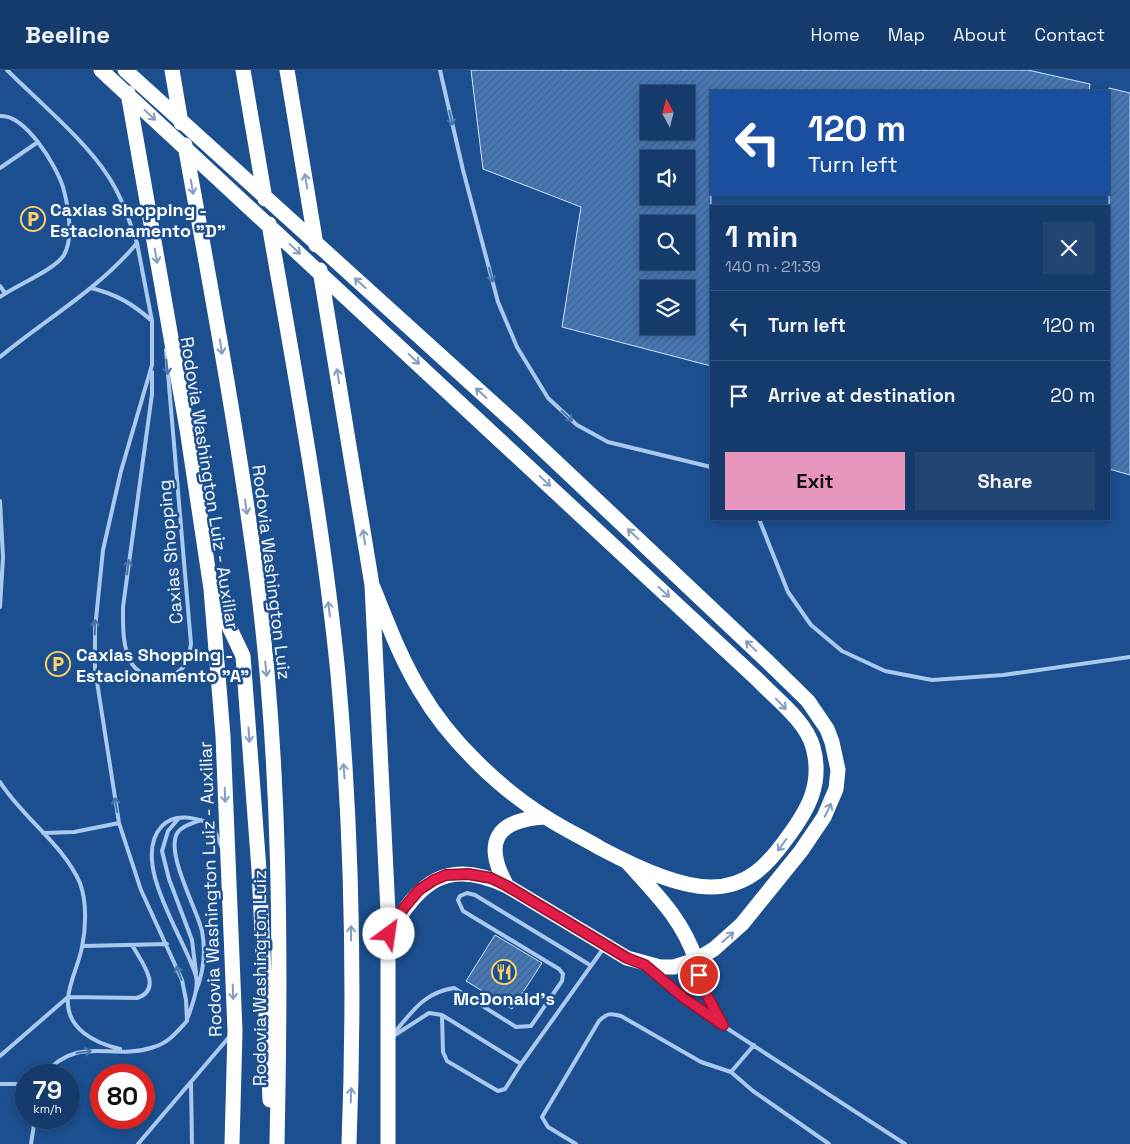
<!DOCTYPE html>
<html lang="en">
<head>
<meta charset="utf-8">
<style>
	body { margin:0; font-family:"Space Grotesk",sans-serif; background:#214673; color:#f1f3f6; height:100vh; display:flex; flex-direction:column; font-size:19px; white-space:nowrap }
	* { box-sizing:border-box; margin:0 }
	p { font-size:16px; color:#9dadc1 }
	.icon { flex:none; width:28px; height:28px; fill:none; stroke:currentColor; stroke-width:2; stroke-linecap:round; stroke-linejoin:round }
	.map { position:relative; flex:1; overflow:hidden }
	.drawer { position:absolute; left:710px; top:135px; width:400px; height:315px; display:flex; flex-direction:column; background:#143b6b; border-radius:0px; box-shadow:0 2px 8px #0003,0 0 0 1px #33557e }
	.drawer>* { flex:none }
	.banner { position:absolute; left:710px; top:20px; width:400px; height:105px; border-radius:0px; box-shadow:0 2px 8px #0003,0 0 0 1px #33557e; background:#1a4fa0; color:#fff; overflow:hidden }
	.needle { width:32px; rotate:353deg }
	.controls { position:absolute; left:640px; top:15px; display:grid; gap:10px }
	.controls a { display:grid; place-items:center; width:55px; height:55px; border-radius:0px; background:#143b6b; box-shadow:0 2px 8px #0003,0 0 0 1px #33557e; font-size:25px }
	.speed { position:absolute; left:15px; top:994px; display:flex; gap:10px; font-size:25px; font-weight:700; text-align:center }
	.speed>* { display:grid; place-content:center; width:65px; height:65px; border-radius:50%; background:#143b6b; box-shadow:0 2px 8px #0003,0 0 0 1px #33557e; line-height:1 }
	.speed small { font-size:12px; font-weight:400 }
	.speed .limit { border:8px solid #d22; background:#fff; color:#111 }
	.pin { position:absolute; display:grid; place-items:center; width:42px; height:42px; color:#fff; margin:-21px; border:2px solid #fff; border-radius:50%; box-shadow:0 1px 5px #0007 }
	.me { position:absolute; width:55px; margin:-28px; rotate:31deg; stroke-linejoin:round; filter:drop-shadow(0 0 4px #0008) }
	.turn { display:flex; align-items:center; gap:18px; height:105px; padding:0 15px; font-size:22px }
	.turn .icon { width:65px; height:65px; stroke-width:2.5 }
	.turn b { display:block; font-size:35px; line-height:42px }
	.round { display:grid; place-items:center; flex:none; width:52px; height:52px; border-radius:0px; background:#214673 }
	.summary { display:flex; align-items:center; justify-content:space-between; height:85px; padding:0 15px }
	h1 { font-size:30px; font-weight:600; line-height:38px }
	.action { display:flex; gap:10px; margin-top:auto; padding:10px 15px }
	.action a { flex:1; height:58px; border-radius:0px; background:#e797bd; color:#111; font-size:20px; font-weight:600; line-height:58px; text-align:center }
	.action a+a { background:#214673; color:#f1f3f6 }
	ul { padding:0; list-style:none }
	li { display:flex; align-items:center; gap:15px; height:70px; padding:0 15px; border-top:1px solid #33557e }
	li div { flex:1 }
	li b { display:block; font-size:19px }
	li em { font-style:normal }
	header { display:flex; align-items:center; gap:30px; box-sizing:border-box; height:70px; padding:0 25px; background:#143b6b; border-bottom:1px solid #33557e }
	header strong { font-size:24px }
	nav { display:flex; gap:28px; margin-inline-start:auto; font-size:18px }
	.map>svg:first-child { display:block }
	.building { fill:url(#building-hatch); stroke:#cfe3fa; fill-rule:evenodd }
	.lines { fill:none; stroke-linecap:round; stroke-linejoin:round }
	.lane { stroke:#a9c9ee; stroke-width:4 }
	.highway { stroke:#fff; stroke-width:15 }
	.oneway { stroke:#829ec1 }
	.oneway2 { stroke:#4674ac }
	.route-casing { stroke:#92132f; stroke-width:12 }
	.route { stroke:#e11d48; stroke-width:9 }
	.labels { text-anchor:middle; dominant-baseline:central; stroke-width:5; stroke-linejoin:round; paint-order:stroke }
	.poi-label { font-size:18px; font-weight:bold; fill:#fff; stroke:#1b4f8f; text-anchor:start }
	.street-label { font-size:18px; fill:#fff; stroke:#1b4f8f }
</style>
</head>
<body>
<header>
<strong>Beeline</strong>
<nav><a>Home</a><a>Map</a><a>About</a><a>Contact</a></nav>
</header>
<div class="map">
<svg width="1130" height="1074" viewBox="0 0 1130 1074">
	<defs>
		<pattern id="building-hatch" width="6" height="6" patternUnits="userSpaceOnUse" patternTransform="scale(1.25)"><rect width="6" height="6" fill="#4478b7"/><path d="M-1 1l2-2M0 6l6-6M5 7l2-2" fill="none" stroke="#486282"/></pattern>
	</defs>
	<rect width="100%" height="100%" fill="#1b4f8f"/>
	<!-- building -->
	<path class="building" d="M 471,0 L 1028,0 L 1090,14 L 1089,21 L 711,21 L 711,296 L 562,257 L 581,137 L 483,99 ZM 649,24 L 686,24 L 686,61 L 649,61 ZM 649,89 L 686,89 L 686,126 L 649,126 ZM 649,154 L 686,154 L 686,191 L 649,191 ZM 649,219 L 686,219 L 686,256 L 649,256 Z
		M 1109,18 L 1130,23 L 1130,405 L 1109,399 Z
		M 495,865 L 542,893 L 512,939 L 466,911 Z"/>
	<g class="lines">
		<!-- lane -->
		<path class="lane" d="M 7,0 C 38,31 85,70 108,106 C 122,127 129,150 137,173
			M 440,0 L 463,100 L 498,232 L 517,277 L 548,328 L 577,355 L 608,372 L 711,397
			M 0,46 C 25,44 56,95 63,117 C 68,135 74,167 64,185 C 56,199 15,216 0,227
			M 0,98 L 38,72
			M 0,216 L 5,223
			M 91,218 C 116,224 133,234 152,251
			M 0,287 C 46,249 99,219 137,173 L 152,251 L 152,295 L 121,401 L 103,480 L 95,559 L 95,599 L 119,753 L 141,820 L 182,910 L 186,930 L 187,951 C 177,962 168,973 154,977 C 110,992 81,963 43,1005
			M 152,302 L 152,324 L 123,537 C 123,556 122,577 132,594 C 141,608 165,611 178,602 C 188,595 189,585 191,574 L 166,280
			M 0,431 L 3,487 L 0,537
			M 759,449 L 788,522 L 811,555 L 842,581 L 885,601 L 932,610 L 1003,605 L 1130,587
			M 0,712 C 23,748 63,774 80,813 C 87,832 86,858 82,877 C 79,894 69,912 68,929 C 66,959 95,973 120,979
			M 179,748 L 168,761 L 162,781 L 169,809 L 192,870 L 196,903
			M 43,763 L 74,762 L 119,753
			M 83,876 L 167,874
			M 696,893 L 703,919 L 722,953
			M 653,901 L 702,942 L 905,1074
			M 196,921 C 204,901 206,882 202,861 C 197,839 164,781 178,762 C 183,755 194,753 201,750
			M 68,927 L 137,928 C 164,919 141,891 132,875
			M 442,945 L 443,982 L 447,991 L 498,1021 L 505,1019 L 521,994
			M 188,947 C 192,935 199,918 196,906 C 185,868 129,791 162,756 C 175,742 196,748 212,754 L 222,778
			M 392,965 C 412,943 422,923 454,918 L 516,957 L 531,956 L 562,911 L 563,904 L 559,899 L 463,841 L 458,830 L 460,826 L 467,823 L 475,825 L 590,895
			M 395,965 L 429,943 L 442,945 L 521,994 L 603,879
			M 0,986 L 68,927
			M 731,1002 L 754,975
			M 191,1013 L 192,1074
			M 0,1014 L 26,1014
			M 31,1074 L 35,1048
			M 138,1074 L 230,966
			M 576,1074 L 548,1057 L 542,1047 L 599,951 C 607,943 611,943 621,946 L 701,992 L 731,1002 L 753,1021 L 829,1074"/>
		<!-- highway -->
		<path class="highway" d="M 101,0 L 758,610 C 776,629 806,651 813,677 C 823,714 808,740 787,768 C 767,796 747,817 711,817 C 676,817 630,794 600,778 C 583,768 564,759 547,748 C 500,719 449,670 421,622 C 400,588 387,551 372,515
			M 125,0 L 517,355 L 767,591 L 808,631 L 827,659 L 832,672 L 838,700 L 836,719 L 824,747 L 801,781 L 742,854 L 714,879 L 696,890 L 674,897 L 660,897 L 627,888 L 507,816 C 447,787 419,812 389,864
			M 172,0 L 181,53
			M 243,0 L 265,129
			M 287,0 L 316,175
			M 128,23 L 187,359 L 211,519 L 223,666 L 235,961 L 232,1074
			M 185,75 C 211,219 238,364 257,509 C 281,696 281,886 277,1074
			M 269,154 C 295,303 323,453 338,604 C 352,760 355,918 349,1074
			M 320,200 L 372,515 L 388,842 L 388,1074
			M 215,527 L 243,586 L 259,800 L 270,1030
			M 629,794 C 657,825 682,849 696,890
			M 507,816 C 483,773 495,750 545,747"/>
	</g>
	<!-- one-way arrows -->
	<defs><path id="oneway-shaft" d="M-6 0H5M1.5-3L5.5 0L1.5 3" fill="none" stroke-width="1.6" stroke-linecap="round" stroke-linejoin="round" transform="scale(1.25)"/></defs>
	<g class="oneway">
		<use href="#oneway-shaft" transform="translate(150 45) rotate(43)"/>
		<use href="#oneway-shaft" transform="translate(306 111) rotate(-99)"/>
		<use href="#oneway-shaft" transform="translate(192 117) rotate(80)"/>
		<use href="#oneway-shaft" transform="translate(295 179) rotate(43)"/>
		<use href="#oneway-shaft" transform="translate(156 186) rotate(80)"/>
		<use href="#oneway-shaft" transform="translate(360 213) rotate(-138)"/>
		<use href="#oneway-shaft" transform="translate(221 277) rotate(81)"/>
		<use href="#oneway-shaft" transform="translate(414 289) rotate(43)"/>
		<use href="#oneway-shaft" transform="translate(338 306) rotate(-99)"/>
		<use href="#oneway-shaft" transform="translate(481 323) rotate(-138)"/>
		<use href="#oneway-shaft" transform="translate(545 411) rotate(43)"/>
		<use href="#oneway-shaft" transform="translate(246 437) rotate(82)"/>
		<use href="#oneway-shaft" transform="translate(633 464) rotate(-137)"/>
		<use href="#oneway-shaft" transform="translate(364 467) rotate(-99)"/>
		<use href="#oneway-shaft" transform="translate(664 522) rotate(43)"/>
		<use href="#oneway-shaft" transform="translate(329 539) rotate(-97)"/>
		<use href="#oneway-shaft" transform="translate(751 576) rotate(-137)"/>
		<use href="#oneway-shaft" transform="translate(266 599) rotate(84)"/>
		<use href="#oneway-shaft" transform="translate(781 634) rotate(46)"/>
		<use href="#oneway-shaft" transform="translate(249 665) rotate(86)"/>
		<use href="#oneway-shaft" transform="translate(344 701) rotate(-94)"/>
		<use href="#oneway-shaft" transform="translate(225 725) rotate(88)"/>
		<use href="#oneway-shaft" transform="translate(828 740) rotate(-64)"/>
		<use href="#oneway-shaft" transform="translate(782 775) rotate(126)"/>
		<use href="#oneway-shaft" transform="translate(351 863) rotate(-90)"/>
		<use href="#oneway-shaft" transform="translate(728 867) rotate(-41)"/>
		<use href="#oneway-shaft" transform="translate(233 922) rotate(88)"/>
		<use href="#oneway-shaft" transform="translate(351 1025) rotate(-88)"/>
	</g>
	<g class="oneway2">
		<use href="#oneway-shaft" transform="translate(451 48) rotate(77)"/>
		<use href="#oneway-shaft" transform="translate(491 205) rotate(75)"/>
		<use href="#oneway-shaft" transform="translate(167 297) rotate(85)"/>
		<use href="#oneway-shaft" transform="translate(567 346) rotate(43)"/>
		<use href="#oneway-shaft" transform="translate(128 497) rotate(-83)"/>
		<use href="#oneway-shaft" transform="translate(95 557) rotate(-88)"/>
		<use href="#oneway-shaft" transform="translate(116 735) rotate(-100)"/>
		<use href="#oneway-shaft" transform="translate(179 903) rotate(-111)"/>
		<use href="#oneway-shaft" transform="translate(84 982) rotate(-8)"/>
	</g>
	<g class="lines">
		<defs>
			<path id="route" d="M 389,864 L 403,839 L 419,820 L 434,810 L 446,805 L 468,804 L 491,808 L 507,816 L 627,888 L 645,895 L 684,928 L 723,955 L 703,918 L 699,905"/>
		</defs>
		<!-- route casing -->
		<use href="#route" class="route-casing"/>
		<!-- route -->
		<use href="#route" class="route"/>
	</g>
	<!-- icons -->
	<defs>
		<symbol id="parking-ring" viewBox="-11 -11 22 22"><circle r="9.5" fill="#1b4f8f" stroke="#ffd166" stroke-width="1.5"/><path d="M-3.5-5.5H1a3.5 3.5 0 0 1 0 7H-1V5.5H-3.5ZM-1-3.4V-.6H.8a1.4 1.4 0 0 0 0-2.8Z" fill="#ffd166"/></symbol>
		<symbol id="restaurant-ring" viewBox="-11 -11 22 22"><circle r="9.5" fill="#1b4f8f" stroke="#ffd166" stroke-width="1.5"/><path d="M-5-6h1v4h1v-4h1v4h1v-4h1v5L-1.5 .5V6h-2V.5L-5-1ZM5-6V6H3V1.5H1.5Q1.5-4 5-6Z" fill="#ffd166"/></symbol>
	</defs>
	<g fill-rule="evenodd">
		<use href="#parking-ring" x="19" y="135" width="28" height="28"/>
		<use href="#parking-ring" x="44" y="580" width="28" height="28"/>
		<use href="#restaurant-ring" x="490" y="888" width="28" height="28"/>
	</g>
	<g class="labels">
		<!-- poi labels -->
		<g class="poi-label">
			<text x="50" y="139">Caxias Shopping -<tspan x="50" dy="21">Estacionamento "D"</tspan></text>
			<text x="76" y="584">Caxias Shopping -<tspan x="76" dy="21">Estacionamento "A"</tspan></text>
			<text x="504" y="928" text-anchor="middle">McDonald's</text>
		</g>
		<!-- street labels -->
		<g class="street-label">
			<text transform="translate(210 413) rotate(81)">Rodovia Washington Luiz - Auxiliar</text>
			<text transform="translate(170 482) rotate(-95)">Caxias Shopping</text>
			<text transform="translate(272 502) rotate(83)">Rodovia Washington Luiz</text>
			<text transform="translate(210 819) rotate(-92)">Rodovia Washington Luiz - Auxiliar</text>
			<text transform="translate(259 908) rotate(-90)">Rodovia Washington Luiz</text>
		</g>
	</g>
</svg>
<div class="controls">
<a><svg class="needle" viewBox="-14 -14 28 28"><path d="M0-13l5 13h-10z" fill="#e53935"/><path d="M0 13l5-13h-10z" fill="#9dadc1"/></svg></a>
<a><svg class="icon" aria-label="sound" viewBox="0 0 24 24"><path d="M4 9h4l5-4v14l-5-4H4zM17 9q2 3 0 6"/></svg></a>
<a><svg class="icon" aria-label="search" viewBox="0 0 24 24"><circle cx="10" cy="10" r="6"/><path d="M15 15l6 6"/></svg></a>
<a><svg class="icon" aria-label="layers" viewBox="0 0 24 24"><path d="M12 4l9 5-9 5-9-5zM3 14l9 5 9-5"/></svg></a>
</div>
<div class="speed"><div>79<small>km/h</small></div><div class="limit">80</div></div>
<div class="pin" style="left:699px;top:905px;background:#d93025"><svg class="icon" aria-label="arrive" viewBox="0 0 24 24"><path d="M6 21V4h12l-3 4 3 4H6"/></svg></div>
<svg class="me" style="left:389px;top:864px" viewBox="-20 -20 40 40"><circle r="19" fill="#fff"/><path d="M0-13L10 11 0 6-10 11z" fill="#e11d48"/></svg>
<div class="banner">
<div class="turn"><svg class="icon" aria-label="left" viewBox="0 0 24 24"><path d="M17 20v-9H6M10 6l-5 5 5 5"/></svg><div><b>120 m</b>Turn left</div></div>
</div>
<section class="drawer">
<div class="summary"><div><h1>1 min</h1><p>140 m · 21:39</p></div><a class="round"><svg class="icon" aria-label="close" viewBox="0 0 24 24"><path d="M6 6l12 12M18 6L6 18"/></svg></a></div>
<ul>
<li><svg class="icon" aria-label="left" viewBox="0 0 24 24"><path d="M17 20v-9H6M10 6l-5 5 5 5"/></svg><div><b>Turn left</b></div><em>120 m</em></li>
<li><svg class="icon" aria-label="arrive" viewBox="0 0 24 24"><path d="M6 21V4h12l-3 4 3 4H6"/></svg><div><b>Arrive at destination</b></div><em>20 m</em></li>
</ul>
<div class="action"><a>Exit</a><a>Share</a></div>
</section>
</div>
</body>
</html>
